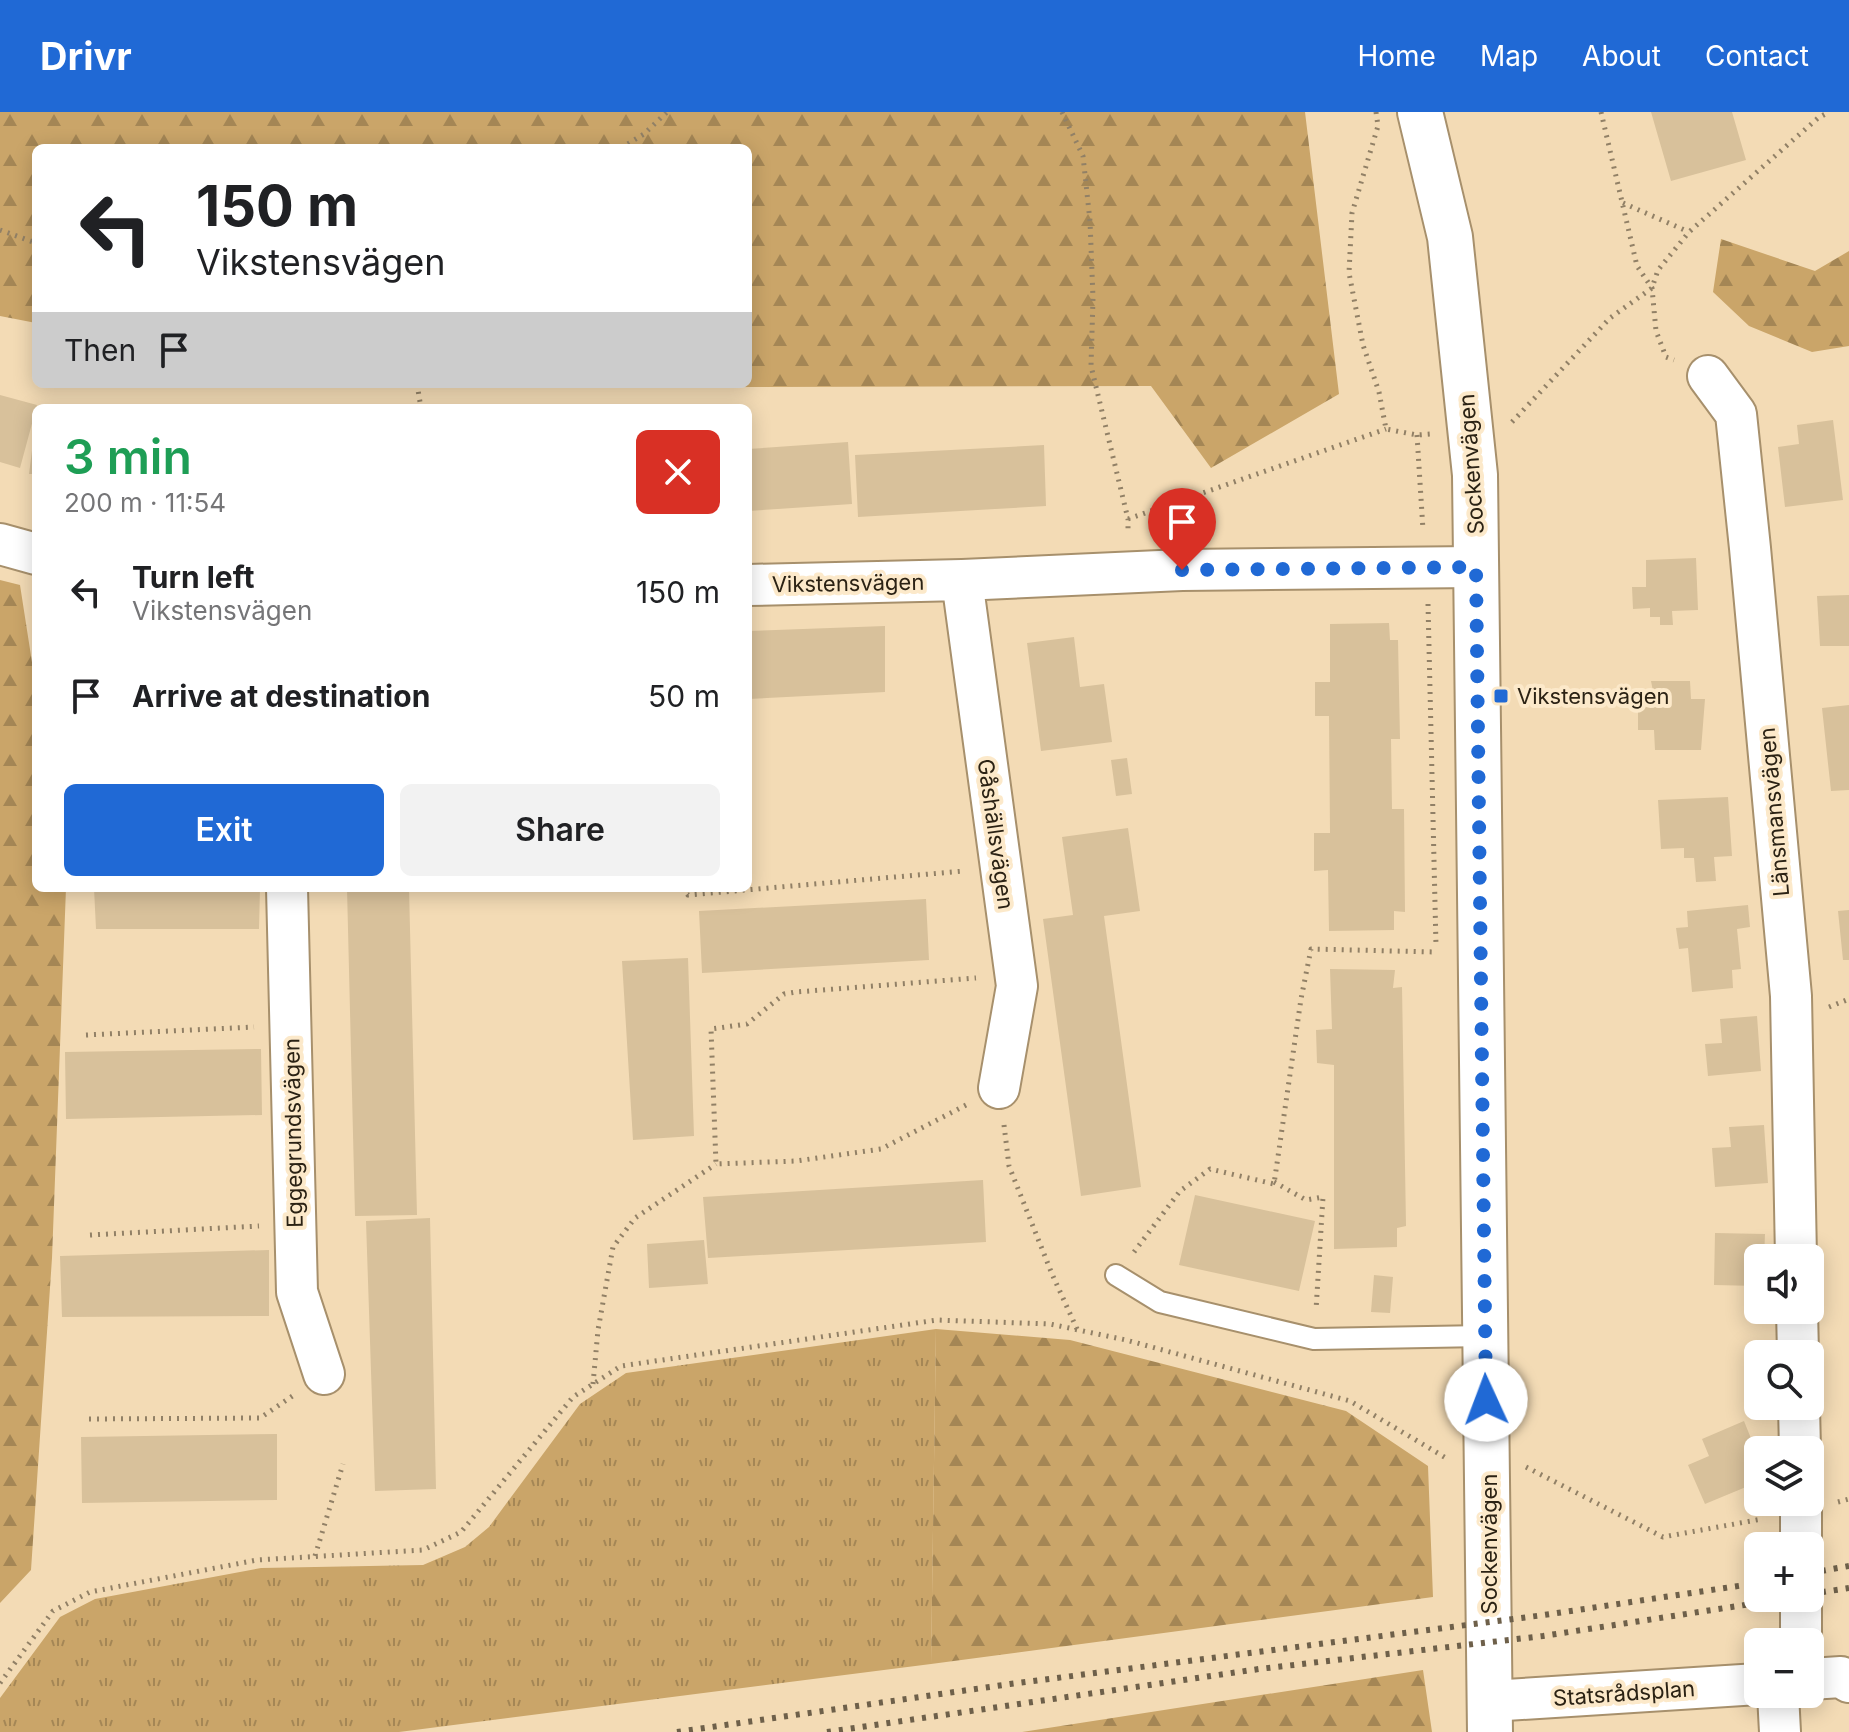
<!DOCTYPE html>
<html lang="en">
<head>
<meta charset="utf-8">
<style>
	body { margin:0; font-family:Inter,sans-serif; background:#f2f2f2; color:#202124; height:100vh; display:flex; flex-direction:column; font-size:30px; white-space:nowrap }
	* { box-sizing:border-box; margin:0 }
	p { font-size:26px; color:#757577 }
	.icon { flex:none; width:44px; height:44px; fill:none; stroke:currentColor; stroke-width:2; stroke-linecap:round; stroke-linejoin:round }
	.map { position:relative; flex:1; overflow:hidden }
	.drawer { position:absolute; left:32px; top:292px; width:720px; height:488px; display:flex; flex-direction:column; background:#fff; border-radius:12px; box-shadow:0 4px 20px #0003 }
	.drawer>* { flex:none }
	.hud { position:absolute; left:32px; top:32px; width:720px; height:244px; border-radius:12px; box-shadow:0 4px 20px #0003; background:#fff; color:#202124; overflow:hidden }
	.fabs { position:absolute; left:1744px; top:1132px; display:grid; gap:16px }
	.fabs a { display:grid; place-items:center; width:80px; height:80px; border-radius:12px; background:#fff; box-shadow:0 4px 20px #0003; font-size:40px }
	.pin { position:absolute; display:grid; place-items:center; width:68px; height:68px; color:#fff; margin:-82px -34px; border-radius:50% 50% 50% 0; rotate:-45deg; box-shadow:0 0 8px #0007 }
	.pin .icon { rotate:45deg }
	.me { position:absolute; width:88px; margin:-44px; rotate:358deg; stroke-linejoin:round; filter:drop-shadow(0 0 6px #0008) }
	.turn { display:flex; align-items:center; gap:28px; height:168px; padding:0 32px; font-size:36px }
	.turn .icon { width:104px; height:104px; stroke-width:2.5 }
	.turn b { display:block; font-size:56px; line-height:68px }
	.then { display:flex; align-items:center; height:76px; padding:0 32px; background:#0003; gap:16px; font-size:30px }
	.round { display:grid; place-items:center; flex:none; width:84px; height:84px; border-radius:12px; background:#f2f2f2 }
	.summary { display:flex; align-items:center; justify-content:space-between; height:136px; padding:0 32px }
	h1 { font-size:48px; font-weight:600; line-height:60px; color:#1e9e55 }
	.cta { display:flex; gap:16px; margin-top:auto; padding:16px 32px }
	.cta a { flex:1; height:92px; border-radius:12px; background:#2069d5; color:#fff; font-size:32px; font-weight:600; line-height:92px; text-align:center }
	.cta a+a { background:#f2f2f2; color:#202124 }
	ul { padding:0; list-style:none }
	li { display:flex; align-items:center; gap:24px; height:104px; padding:0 32px }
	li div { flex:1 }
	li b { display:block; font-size:30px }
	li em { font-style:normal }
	header { display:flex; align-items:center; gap:48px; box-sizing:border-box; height:112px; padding:0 40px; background:#2069d5; color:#fff }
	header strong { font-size:38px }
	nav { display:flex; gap:44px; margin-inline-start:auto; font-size:28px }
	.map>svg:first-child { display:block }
	.grass { fill:url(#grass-tufts) }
	.forest { fill:url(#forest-firs) }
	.building { fill:#d8c19b }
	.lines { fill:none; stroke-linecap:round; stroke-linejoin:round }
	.lane-casing { stroke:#a7906c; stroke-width:24 }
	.street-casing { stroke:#a7906c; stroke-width:44 }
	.secondary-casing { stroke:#a7906c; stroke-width:48 }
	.path { stroke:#918066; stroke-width:5; stroke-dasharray:2 6; stroke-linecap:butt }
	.lane { stroke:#fff; stroke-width:20 }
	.street { stroke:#fff; stroke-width:40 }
	.secondary { stroke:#fff; stroke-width:44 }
	.rail { stroke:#6e604a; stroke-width:6; stroke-dasharray:4 8; stroke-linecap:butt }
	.route { stroke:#2069d5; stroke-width:14; stroke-dasharray:0 25.2 }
	.poi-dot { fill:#2069d5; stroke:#fce9ca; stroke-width:3 }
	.labels { text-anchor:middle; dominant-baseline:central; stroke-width:8; stroke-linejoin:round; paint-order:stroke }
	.street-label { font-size:22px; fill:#2b2214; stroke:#fce9ca }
	.poi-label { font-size:22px; fill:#2b2214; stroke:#fce9ca; text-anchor:start }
</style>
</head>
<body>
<header>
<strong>Drivr</strong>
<nav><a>Home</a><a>Map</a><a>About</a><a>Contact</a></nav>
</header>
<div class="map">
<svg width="1849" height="1620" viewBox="0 0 1849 1620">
	<defs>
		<pattern id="grass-tufts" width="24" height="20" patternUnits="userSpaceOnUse" patternTransform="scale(2)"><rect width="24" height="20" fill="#caa569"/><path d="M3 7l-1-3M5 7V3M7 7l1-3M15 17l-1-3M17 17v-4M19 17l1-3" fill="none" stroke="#a48655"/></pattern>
		<pattern id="forest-firs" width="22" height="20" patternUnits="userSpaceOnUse" patternTransform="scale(2)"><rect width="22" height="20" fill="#caa569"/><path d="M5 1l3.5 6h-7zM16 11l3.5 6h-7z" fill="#a48655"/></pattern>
	</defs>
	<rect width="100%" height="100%" fill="#f3dbb5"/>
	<!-- grass -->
	<path class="grass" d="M 936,1217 L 931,1552 L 399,1620 L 0,1620 L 0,1586 L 60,1505 L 95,1487 L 261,1456 L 423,1453 L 465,1435 L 489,1415 L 580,1292 L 626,1261 Z"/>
	<!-- forest -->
	<path class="forest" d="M 0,0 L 1305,0 L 1339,282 L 1211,356 L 1151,274 L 352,276 L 335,272 L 748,272 L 748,36 L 36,36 L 36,211 L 0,204 Z
		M 1721,127 L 1815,159 L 1849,139 L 1849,234 L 1812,240 L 1749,214 L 1713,180 Z
		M 0,468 L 20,473 L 36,576 L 36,776 L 66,776 L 52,1146 L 31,1458 L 0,1491 Z
		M 936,1217 L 1070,1228 L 1346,1299 L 1428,1354 L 1433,1485 L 931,1552 Z
		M 1423,1558 L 1432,1620 L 1022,1620 Z"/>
	<!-- building -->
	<path class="building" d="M 1651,0 L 1732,0 L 1746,48 L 1671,69 Z
		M 0,283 L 37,293 L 20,356 L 0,350 Z
		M 1833,308 L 1843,388 L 1785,395 L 1778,335 L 1799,332 L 1797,313 Z
		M 34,323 L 36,323 L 36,362 L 29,362 Z
		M 848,330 L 852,392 L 748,399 L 748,337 Z
		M 1044,333 L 1046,394 L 858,405 L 855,343 Z
		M 1696,446 L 1698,498 L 1672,499 L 1673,513 L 1660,513 L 1660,505 L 1650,505 L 1650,496 L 1633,497 L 1632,475 L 1646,475 L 1646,448 Z
		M 1849,483 L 1849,534 L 1820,534 L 1817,484 Z
		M 1389,511 L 1390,528 L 1398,528 L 1400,627 L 1391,627 L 1392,697 L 1404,697 L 1405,800 L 1394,799 L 1394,818 L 1329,819 L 1328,758 L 1314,759 L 1314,721 L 1330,721 L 1329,604 L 1315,604 L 1315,570 L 1330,570 L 1330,512 Z
		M 885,514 L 885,580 L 748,587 L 748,519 Z
		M 1074,525 L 1080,575 L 1104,572 L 1112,630 L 1041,639 L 1027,531 Z
		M 1651,569 L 1690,569 L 1691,587 L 1705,587 L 1701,638 L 1655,638 L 1654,618 L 1638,618 L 1638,593 L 1656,594 Z
		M 1849,593 L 1849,678 L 1831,679 L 1822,596 Z
		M 1127,646 L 1132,682 L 1116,684 L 1111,648 Z
		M 1728,685 L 1732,744 L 1714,745 L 1716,769 L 1696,770 L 1694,746 L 1684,746 L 1684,736 L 1661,737 L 1658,688 Z
		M 1128,716 L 1140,799 L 1104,804 L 1141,1075 L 1081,1084 L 1043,807 L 1073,803 L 1062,725 Z
		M 94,776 L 260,776 L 259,817 L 96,817 Z
		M 347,776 L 409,776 L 417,1103 L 355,1104 Z
		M 926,787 L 929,848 L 702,861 L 699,799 Z
		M 1748,793 L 1750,815 L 1737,817 L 1741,857 L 1732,858 L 1733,876 L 1692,880 L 1688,836 L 1679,837 L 1676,816 L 1688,815 L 1687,799 Z
		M 1849,798 L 1849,848 L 1843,848 L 1838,799 Z
		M 688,846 L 694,1024 L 633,1028 L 622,849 Z
		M 1330,857 L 1395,858 L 1393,876 L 1402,875 L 1406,1114 L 1397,1116 L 1397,1135 L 1334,1137 L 1334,953 L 1317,951 L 1316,918 L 1332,917 Z
		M 1757,904 L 1761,959 L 1708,964 L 1705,932 L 1722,931 L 1720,907 Z
		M 261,937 L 262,1003 L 66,1007 L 65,940 Z
		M 1764,1013 L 1768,1071 L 1715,1075 L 1712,1036 L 1731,1035 L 1729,1015 Z
		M 983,1068 L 986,1130 L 708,1146 L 703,1085 Z
		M 1195,1083 L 1315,1109 L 1299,1179 L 1179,1153 Z
		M 430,1106 L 436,1377 L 375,1379 L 366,1109 Z
		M 1715,1121 L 1765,1122 L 1764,1146 L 1758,1146 L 1758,1174 L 1714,1173 Z
		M 704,1128 L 708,1172 L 649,1176 L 647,1132 Z
		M 269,1138 L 269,1204 L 62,1205 L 60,1144 Z
		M 1374,1163 L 1393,1165 L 1390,1201 L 1371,1200 Z
		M 1744,1309 L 1758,1344 L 1758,1370 L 1705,1392 L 1688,1353 L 1709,1344 L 1702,1327 Z
		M 277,1322 L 277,1388 L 82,1391 L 81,1325 Z"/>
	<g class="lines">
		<defs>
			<path id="lane" d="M 1116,1163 L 1160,1190 L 1314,1227 L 1484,1224"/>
			<path id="street" d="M 1708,264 L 1736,302 L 1750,436 L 1791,884 L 1796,1146
				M 0,432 L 36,442
				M 962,468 L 1017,874 L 999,976
				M 748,473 L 962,468 L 1182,458 L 1476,455
				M 287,776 L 297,1180 L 324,1262
				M 1797,1198 L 1798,1242
				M 1799,1294 L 1800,1338
				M 1801,1390 L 1801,1434
				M 1801,1486 L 1801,1530
				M 1810,1567 L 1841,1565 L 1849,1570
				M 1778,1582 L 1780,1620
				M 1490,1589 L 1758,1572"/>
			<path id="secondary" d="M 1420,0 L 1450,125 L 1475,363 L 1490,1620"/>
		</defs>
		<!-- lane casing -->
		<use href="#lane" class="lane-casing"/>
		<!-- street casing -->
		<use href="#street" class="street-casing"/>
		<!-- secondary casing -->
		<use href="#secondary" class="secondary-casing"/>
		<!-- path -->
		<path class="path" d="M 1062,0 L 1083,44 L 1090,109 L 1093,186 L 1091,254 L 1128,407 L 1128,421
			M 1376,0 L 1378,14 L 1352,101 L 1349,161 L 1363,233 L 1379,280 L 1386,317 L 1417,323 L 1430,322
			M 1601,0 L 1637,154 L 1652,176 L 1656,219 L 1666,245 L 1674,248
			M 621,36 L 644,22 L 667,0
			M 1623,91 L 1689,120
			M 0,118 L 36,131
			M 417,272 L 421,296
			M 1512,310 L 1610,206 L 1652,176 L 1658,158 L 1689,120 L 1818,6 L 1829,0
			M 1417,323 L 1423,418
			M 1128,407 L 1386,317
			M 1428,492 L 1436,834
			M 682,776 L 688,783 L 964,759
			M 1829,895 L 1849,887
			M 86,923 L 254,915
			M 966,993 L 881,1037 L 796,1049 L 716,1052 L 711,917 L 747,912 L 784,882 L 796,880 L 976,866
			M 1004,1013 L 1009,1054 L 1052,1162 L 1077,1217
			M 1274,1070 L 1306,1088 L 1323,1085 L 1316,1198
			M 90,1123 L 259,1114
			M 1134,1140 L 1180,1079 L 1210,1057 L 1274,1072 L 1301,887 L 1311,837 L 1436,840
			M 593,1272 L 598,1218 L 613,1135 L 635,1106 L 716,1052
			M 89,1307 L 260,1306 L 294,1283
			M 1526,1355 L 1663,1425 L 1762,1407
			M 1838,1390 L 1849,1387
			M 315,1444 L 343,1352
			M 0,1571 L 53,1499 L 90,1480 L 257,1448 L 423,1438 L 461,1420 L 573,1285 L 621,1254 L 937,1208 L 1050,1212 L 1126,1228 L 1350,1289 L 1446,1346"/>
		<!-- lane -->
		<use href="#lane" class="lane"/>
		<!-- street -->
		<use href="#street" class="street"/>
		<!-- secondary -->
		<use href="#secondary" class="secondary"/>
		<!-- rail -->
		<path class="rail" d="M 1810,1461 L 1849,1454
			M 1810,1482 L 1849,1476
			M 677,1620 L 1010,1572 L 1544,1503 L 1758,1471
			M 827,1620 L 1259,1557 L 1543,1524 L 1790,1486"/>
	</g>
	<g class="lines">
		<!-- route -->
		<path class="route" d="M 1182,458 L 1476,455 L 1486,1288"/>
	</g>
	<!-- markers -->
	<rect class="poi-dot" x="1493" y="576" width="16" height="16" rx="4"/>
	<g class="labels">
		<!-- street labels -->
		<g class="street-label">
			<text transform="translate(1471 352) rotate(-94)">Sockenvägen</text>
			<text transform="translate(848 471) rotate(-1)">Vikstensvägen</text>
			<text transform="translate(1774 700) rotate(-95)">Länsmansvägen</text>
			<text transform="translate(996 722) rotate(82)">Gåshällsvägen</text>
			<text transform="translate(293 1021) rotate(-91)">Eggegrundsvägen</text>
			<text transform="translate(1489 1432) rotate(-90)">Sockenvägen</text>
			<text transform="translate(1624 1581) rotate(-4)">Statsrådsplan</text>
		</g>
		<!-- poi labels -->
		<g class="poi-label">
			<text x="1517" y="584">Vikstensvägen</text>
		</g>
	</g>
</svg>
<div class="fabs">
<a><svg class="icon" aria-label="sound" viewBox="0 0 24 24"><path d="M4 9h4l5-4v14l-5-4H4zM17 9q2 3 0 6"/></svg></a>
<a><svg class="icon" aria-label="search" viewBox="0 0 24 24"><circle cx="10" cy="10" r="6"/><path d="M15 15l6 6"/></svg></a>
<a><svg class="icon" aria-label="layers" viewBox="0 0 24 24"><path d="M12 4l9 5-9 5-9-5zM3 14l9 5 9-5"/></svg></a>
<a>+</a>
<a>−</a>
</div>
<div class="pin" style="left:1182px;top:458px;background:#d93025"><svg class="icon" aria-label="arrive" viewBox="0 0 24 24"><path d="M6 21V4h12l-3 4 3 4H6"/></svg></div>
<svg class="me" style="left:1486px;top:1288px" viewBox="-20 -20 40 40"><circle r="19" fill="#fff"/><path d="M0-13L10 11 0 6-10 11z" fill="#2069d5"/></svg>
<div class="hud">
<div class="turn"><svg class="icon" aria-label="left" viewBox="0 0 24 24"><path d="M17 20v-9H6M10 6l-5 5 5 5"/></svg><div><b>150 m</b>Vikstensvägen</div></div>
<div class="then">Then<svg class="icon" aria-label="arrive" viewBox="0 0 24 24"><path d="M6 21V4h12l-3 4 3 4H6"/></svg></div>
</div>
<section class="drawer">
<div class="summary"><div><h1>3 min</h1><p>200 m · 11:54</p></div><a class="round" style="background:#d93025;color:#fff"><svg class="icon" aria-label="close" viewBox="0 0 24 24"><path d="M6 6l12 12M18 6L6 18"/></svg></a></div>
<ul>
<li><svg class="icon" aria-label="left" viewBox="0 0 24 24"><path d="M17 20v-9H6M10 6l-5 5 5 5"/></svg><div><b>Turn left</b><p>Vikstensvägen</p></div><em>150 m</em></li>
<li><svg class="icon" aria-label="arrive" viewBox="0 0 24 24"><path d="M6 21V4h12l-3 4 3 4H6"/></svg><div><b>Arrive at destination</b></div><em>50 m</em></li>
</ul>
<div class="cta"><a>Exit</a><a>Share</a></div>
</section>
</div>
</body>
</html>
